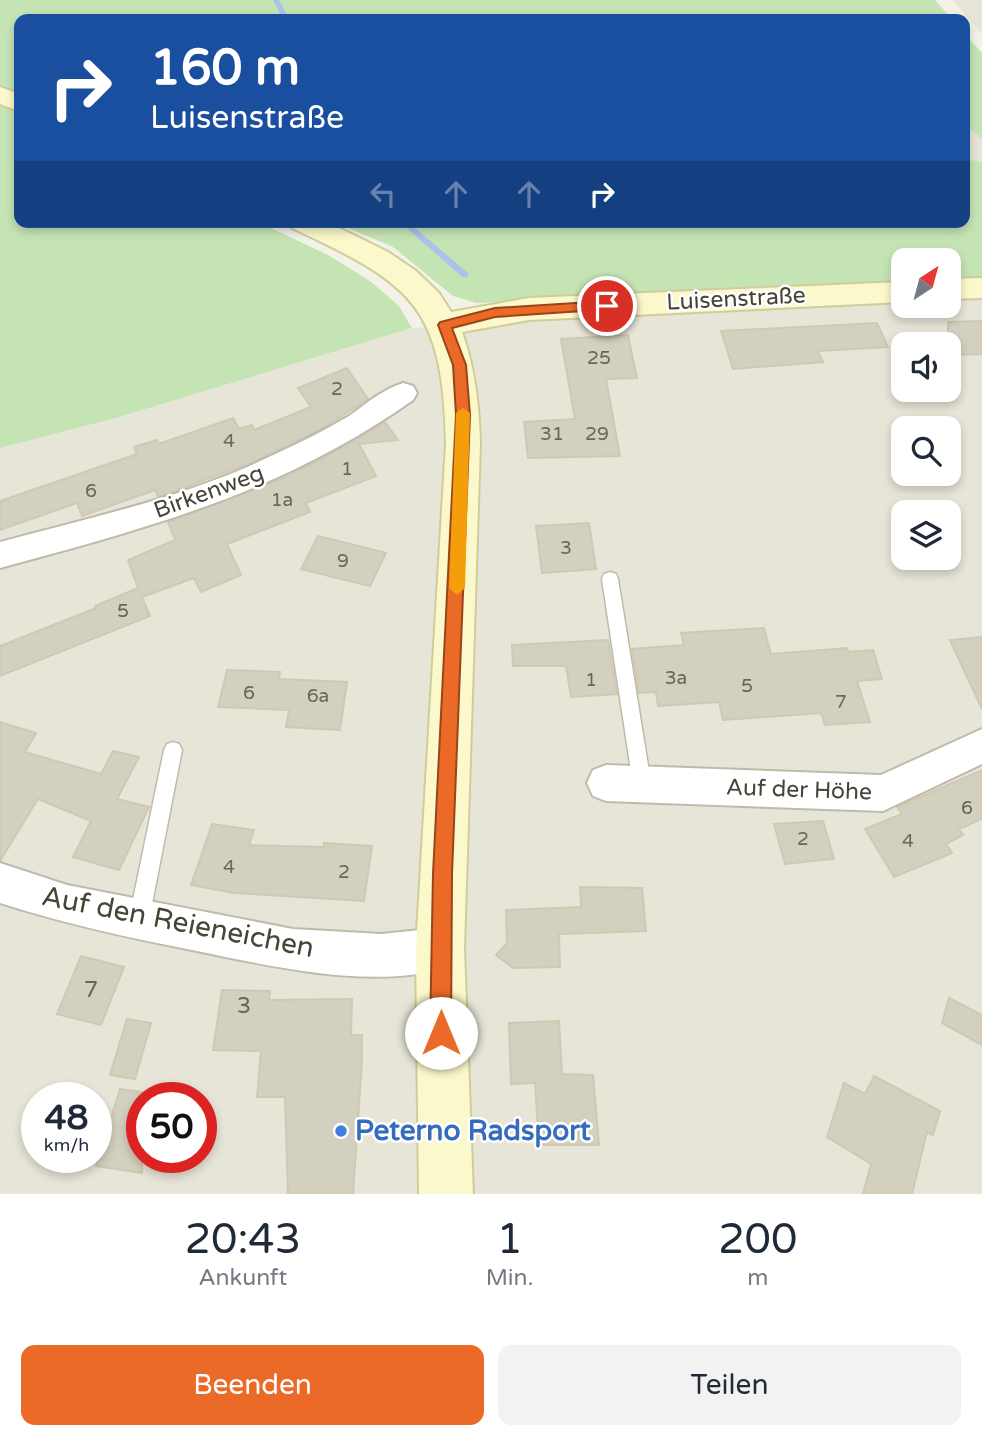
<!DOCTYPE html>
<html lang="de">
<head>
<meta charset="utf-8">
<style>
	body { margin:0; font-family:"Varela Round",sans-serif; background:#f2f2f3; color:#1f2937; height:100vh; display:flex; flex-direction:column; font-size:26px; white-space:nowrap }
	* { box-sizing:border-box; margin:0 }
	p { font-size:23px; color:#747a83 }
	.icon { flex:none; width:38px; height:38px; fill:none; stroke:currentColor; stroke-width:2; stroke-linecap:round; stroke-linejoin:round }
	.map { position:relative; height:1194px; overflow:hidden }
	.panel { display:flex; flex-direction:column; background:#fff; flex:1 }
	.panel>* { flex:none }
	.hud { position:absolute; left:14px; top:14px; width:956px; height:214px; border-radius:14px; box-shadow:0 4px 10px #0003; background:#1a4fa0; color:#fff; overflow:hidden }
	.needle { width:46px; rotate:36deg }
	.buttons { position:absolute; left:891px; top:248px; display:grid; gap:14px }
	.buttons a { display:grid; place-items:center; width:70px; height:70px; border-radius:14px; background:#fff; box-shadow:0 4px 10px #0003; font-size:35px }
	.speed { position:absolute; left:21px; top:1082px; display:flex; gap:14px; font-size:35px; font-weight:700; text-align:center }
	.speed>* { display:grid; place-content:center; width:91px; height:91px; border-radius:50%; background:#fff; box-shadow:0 4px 10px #0003; line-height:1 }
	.speed small { font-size:18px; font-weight:400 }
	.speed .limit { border:10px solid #d22; background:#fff; color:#111 }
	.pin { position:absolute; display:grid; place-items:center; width:60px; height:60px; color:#fff; margin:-30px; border:4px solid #fff; border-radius:50%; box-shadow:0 2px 7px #0007 }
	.me { position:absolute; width:77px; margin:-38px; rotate:0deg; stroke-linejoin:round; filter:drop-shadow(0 0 5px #0008) }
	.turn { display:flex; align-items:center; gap:24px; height:147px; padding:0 21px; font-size:32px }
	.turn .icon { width:91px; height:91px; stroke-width:2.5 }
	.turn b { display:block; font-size:49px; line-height:60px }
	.lanes { display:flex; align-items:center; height:66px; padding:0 21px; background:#0003; justify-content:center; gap:35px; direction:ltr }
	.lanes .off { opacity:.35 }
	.eta { display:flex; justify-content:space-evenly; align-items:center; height:119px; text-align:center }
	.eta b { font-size:42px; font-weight:600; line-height:49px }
	.button { display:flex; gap:14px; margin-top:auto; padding:14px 21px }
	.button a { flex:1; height:80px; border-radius:14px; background:#eb6a27; color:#fff; font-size:28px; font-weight:600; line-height:80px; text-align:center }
	.button a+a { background:#f2f2f3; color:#1f2937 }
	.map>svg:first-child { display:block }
	.residential { fill:#e7e5d7; fill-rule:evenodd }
	.green { fill:#c5e4b4 }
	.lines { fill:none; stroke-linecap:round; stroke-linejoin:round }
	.stream { fill:#a9c4eb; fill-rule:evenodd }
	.building { fill:#d4d0bf; stroke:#cec9b2; stroke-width:2 }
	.lane-casing { stroke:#bebbac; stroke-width:3 }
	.street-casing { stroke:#bebbac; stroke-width:4 }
	.secondary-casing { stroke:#d0cc9b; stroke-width:4 }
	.lane { fill:#fff; fill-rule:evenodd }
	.street { fill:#fff; fill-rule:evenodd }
	.secondary { fill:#fbf8cb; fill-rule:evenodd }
	.route { fill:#eb6a27; stroke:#994519; stroke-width:2 }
	.slow { fill:#f59e0b }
	.shop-dot { fill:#3f7fe0; stroke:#fff; stroke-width:2.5 }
	.labels { text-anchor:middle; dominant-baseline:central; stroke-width:5; stroke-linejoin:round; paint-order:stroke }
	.number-label { font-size:19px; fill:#6a6659 }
	.street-label { font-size:23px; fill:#464337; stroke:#fff }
	.near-number-label { font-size:23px; fill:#6a6659 }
	.near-street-label { font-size:28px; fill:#464337; stroke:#fff }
	.near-shop-label { font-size:28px; font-weight:bold; fill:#366cbe; stroke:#fff; text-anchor:start }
</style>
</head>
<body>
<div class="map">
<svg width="982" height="1194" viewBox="0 0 982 1194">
	<rect width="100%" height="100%" fill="#f3f2e8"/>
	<!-- residential -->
	<path class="residential" d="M 952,0 L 982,0 L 982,34 Z
		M 964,124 L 982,139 L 982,162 L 964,158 Z
		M 982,294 L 982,1194 L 0,1194 L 0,448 L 116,418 L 412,328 L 903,298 L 903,306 L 948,306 L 949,296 ZM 903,345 L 948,345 L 948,390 L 903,390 ZM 903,429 L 948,429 L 948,474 L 903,474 ZM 903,513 L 948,513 L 948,558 L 903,558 ZM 37,1097 L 96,1097 L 96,1157 L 37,1157 ZM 142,1097 L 201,1097 L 201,1157 L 142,1157 Z"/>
	<!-- green -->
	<path class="green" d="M 0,0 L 935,0 L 952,19 L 19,19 L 19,96 L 0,87 Z
		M 964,33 L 982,53 L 982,139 L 964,124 Z
		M 0,103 L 19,111 L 19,222 L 258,222 L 328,255 L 370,281 L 399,306 L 412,328 L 116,418 L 0,448 Z
		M 964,158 L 982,162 L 982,279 L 949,281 L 948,261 L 903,261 L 903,283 L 476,303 L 453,296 L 393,247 L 334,222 L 964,222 Z"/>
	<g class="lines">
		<!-- stream -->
		<path class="stream" d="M 273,0 L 279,0 L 289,19 L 283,19 Z
			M 400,222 L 408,222 L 468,273 L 468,277 L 462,277 Z"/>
	</g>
	<!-- building -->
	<path class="building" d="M 982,321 L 982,354 L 948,355 L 948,322 Z
		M 877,323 L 888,347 L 818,351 L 823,362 L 733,369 L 721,331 Z
		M 628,335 L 637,378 L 606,379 L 620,456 L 528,458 L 524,422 L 575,419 L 561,339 Z
		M 347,368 L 368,399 L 325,427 L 253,462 L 158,497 L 155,490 L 82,516 L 77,503 L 0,530 L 0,501 L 137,454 L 134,447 L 157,440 L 159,444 L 233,418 L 239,429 L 252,425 L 254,430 L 311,407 L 298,388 Z
		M 385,422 L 398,440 L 359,444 L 376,476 L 306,503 L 310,512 L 227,544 L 241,575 L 201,592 L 194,578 L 142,597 L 150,616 L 0,676 L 0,646 L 96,608 L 95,606 L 138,588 L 128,560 L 175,540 L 168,522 L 266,485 L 316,462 Z
		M 589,523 L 596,569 L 542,573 L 536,526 Z
		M 318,536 L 386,553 L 370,586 L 301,569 Z
		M 764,628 L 771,654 L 847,648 L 848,652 L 873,650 L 882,679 L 857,681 L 870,722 L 825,725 L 821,713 L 723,720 L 719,702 L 658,706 L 656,692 L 639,693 L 632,649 L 684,645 L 681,633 Z
		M 982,637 L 982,709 L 950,640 Z
		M 608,640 L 617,694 L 571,697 L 566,666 L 513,666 L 512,645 Z
		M 227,670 L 280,672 L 279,679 L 347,682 L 340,730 L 286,727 L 289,710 L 218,707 Z
		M 0,722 L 36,733 L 25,752 L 101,774 L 113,751 L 139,757 L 117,799 L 149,807 L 119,870 L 73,857 L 91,821 L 38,799 L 0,861 Z
		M 982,770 L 982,819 L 959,829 L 963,835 L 946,844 L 952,853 L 894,877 L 865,829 L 902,814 L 897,807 Z
		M 823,821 L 834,859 L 785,864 L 774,824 Z
		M 212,824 L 254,830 L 249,845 L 324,847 L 324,843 L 372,846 L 364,901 L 234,893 L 191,885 Z
		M 580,887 L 642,888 L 646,931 L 559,934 L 560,967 L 513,968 L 496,955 L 507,943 L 506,910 L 581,907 Z
		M 81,956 L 124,967 L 101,1025 L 57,1014 Z
		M 222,990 L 270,991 L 269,1000 L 352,999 L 351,1035 L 362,1035 L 362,1060 L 353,1194 L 288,1194 L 285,1097 L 257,1097 L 261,1051 L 213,1050 Z
		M 949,998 L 982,1015 L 982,1045 L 942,1023 Z
		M 127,1019 L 151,1023 L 135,1079 L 110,1075 Z
		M 559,1021 L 562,1074 L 593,1075 L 599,1145 L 539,1145 L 535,1083 L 511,1084 L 509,1023 Z
		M 874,1076 L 940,1111 L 933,1135 L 927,1132 L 912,1194 L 863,1194 L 871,1164 L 827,1137 L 844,1083 L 865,1094 Z
		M 120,1089 L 142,1092 L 142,1173 L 96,1166 Z"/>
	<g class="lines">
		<defs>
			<path id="lane" d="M 610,572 L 616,574 L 618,579 L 651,784 L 648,790 L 642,792 L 636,790 L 633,784 L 602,579 L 604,574 Z
				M 173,742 L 179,744 L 182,750 L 149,919 L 146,926 L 139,929 L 132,926 L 129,919 L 164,750 L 167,744 Z"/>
			<path id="street" d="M 403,383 L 413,386 L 417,393 L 413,400 C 283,492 151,527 0,568 L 0,542 C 85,519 173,500 254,464 C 286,449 319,434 349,416 C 366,404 383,389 403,383 Z
				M 982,729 L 982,764 L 883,811 L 606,801 L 593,796 L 587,783 L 593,770 L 606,765 L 881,775 Z
				M 0,863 L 67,885 L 293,929 L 381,934 L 440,928 L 455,934 L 461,949 L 455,964 C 384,993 269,966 197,951 C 130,938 65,924 0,903 Z"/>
			<path id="secondary" d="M 0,87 L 19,94 L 19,111 L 0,104 Z
				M 288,222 L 327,222 L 388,252 L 416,271 L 439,293 L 451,312 L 529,298 L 903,282 L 903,302 L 529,320 L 462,332 C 475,368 479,404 480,443 L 464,949 L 473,1194 L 419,1194 L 416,949 L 446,443 C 443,305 412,284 292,228 Z
				M 982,278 L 982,298 L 948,299 L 948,279 Z"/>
		</defs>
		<!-- lane casing -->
		<use href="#lane" class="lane-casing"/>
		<!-- street casing -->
		<use href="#street" class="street-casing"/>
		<!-- secondary casing -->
		<use href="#secondary" class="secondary-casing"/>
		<!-- lane -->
		<use href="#lane" class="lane"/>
		<!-- street -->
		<use href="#street" class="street"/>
		<!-- secondary -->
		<use href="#secondary" class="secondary"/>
	</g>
	<!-- route -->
	<path class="route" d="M 607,301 L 612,302 L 612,309 L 495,317 L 452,328 L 466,365 L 470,415 L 452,874 L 451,1033 L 448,1040 L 441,1043 L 433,1040 L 430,1033 L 433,874 L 456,415 L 453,365 L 438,325 L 440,322 L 495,308 Z"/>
	<!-- slow -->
	<path class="slow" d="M 463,408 L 470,413 L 465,588 L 457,595 L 449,588 L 456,413 Z"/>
	<!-- markers -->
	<circle class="shop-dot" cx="341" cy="1131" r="7"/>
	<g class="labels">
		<!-- number labels -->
		<g class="number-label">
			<text x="599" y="358">25</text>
			<text x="337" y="389">2</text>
			<text x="552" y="434">31</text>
			<text x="597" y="434">29</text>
			<text x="229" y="441">4</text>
			<text x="347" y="469">1</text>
			<text x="91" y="491">6</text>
			<text x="282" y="500">1a</text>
			<text x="566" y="548">3</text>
			<text x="343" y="561">9</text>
			<text x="123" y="611">5</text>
			<text x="676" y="678">3a</text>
			<text x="591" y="680">1</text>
			<text x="747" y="686">5</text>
			<text x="249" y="693">6</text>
			<text x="318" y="696">6a</text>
			<text x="841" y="702">7</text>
			<text x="967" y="808">6</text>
			<text x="803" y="839">2</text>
			<text x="908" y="841">4</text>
			<text x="229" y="867">4</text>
			<text x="344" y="872">2</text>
		</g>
		<!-- street labels -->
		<g class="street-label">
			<text transform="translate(736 299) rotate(-3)">Luisenstraße</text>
			<text transform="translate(209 492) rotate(-20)">Birkenweg</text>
			<text transform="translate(799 790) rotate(2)">Auf der Höhe</text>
		</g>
		<!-- near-number labels -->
		<g class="near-number-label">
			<text x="91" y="990">7</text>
			<text x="244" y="1006">3</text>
		</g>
		<!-- near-street labels -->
		<g class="near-street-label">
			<text transform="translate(178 922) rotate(11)">Auf den Reieneichen</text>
		</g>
		<!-- near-shop labels -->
		<g class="near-shop-label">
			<text x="355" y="1131">Peterno Radsport</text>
		</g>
	</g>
</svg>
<div class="buttons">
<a><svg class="needle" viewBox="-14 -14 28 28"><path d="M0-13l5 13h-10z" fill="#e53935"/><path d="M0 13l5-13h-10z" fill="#747a83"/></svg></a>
<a><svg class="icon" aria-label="sound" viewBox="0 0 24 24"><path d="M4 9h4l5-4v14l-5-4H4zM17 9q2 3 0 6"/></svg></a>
<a><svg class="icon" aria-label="search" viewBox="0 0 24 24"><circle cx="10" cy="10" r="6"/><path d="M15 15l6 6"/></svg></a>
<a><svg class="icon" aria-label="layers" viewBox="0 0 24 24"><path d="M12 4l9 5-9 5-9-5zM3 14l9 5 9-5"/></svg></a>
</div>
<div class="speed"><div>48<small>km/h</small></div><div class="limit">50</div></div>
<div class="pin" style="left:607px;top:306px;background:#d93025"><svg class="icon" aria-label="arrive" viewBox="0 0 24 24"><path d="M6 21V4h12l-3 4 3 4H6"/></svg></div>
<svg class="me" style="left:441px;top:1033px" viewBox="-20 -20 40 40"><circle r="19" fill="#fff"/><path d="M0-13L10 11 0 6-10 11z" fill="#eb6a27"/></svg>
<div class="hud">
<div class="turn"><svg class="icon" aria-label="right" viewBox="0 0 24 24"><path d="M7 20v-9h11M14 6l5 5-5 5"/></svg><div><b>160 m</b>Luisenstraße</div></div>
<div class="lanes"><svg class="icon off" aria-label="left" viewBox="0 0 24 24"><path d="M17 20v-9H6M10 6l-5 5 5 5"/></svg><svg class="icon off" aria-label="ahead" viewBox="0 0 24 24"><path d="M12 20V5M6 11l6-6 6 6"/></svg><svg class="icon off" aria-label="ahead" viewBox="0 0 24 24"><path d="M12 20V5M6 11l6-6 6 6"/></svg><svg class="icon" aria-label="right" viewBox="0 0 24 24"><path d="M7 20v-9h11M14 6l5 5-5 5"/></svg></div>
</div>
</div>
<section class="panel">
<div class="eta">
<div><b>20:43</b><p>Ankunft</p></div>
<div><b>1</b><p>Min.</p></div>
<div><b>200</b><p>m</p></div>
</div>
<div class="button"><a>Beenden</a><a>Teilen</a></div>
</section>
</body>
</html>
